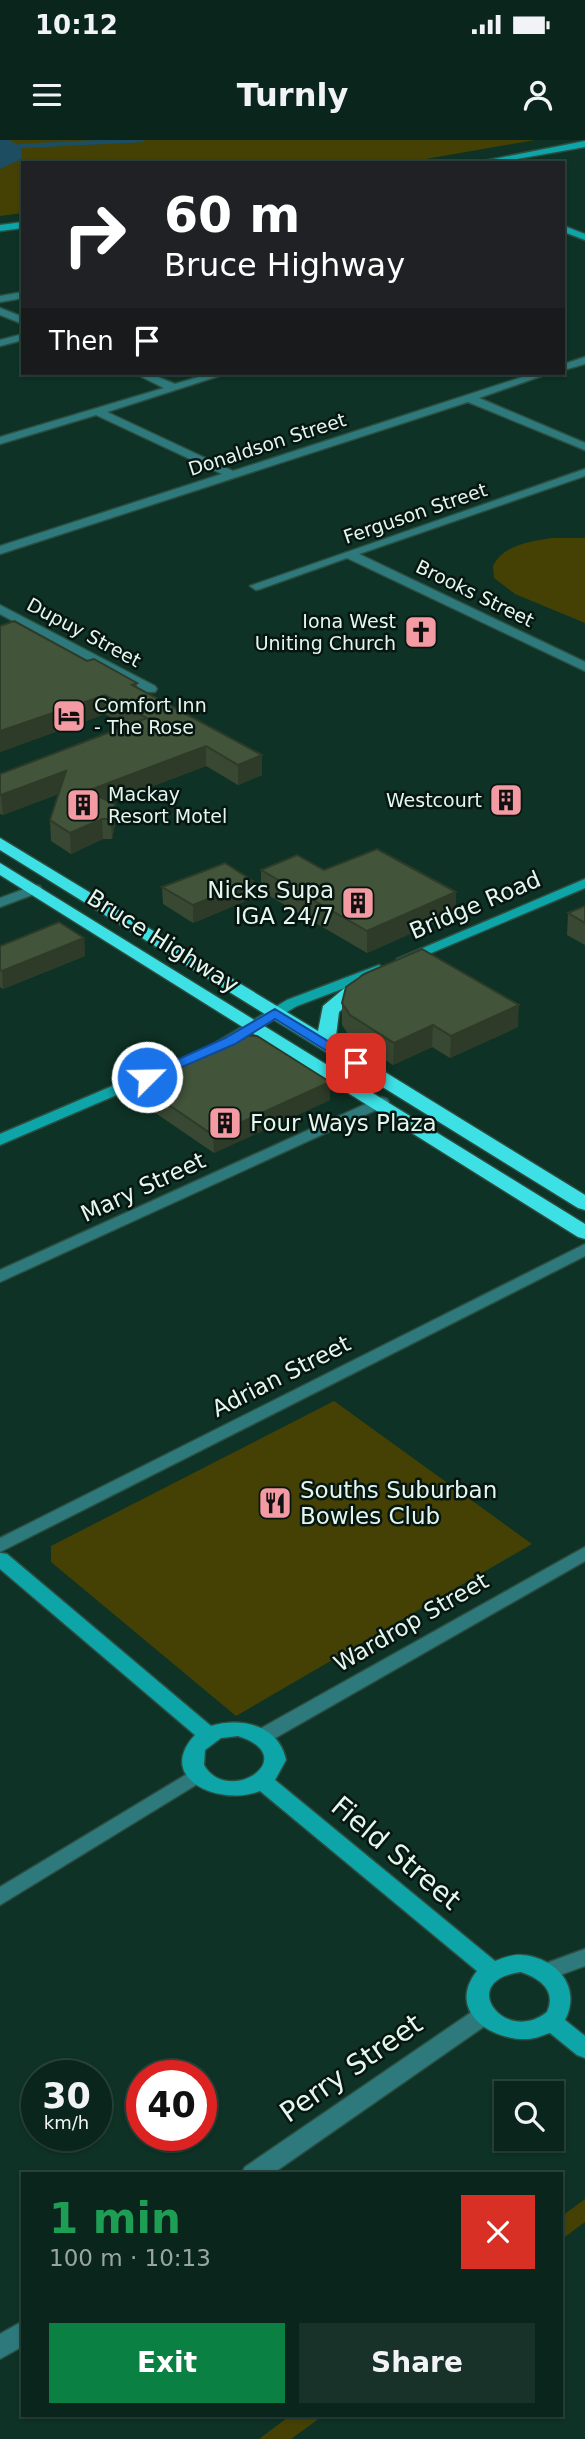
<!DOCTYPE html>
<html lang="en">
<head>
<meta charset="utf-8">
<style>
	body { margin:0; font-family:"DejaVu Sans",sans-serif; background:#183229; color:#f1f3f6; height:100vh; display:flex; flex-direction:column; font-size:26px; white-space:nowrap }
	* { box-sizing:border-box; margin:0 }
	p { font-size:23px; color:#99a5a3 }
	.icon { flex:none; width:38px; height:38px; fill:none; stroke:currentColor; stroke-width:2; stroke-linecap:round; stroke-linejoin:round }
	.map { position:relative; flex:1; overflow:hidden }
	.side { position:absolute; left:21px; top:2032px; width:542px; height:245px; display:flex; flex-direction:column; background:#0a261c; border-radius:0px; box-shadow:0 2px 5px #0004,0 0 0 2px #2a433b }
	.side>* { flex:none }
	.banner { position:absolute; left:21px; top:21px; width:544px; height:214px; border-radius:0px; box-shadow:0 2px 5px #0004,0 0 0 2px #2a433b; background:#202124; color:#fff; overflow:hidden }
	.tools { position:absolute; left:494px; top:1941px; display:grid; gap:14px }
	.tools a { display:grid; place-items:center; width:70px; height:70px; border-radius:0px; background:#0a261c; box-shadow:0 2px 5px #0004,0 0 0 2px #2a433b; font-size:35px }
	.speed { position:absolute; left:21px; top:1920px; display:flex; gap:14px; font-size:35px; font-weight:700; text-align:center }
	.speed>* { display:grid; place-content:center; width:91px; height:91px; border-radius:50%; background:#0a261c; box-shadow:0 2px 5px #0004,0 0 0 2px #2a433b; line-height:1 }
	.speed small { font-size:18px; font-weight:400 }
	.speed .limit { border:10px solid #d22; background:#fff; color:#111 }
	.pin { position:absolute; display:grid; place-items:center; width:60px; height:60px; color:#fff; margin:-30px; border-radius:14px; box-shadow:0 4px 10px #0006 }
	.me { position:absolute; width:77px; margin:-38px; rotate:67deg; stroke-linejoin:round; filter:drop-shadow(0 0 5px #0008) }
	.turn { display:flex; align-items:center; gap:24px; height:147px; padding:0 28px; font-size:32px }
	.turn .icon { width:91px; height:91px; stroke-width:2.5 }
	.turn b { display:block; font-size:49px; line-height:60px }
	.then { display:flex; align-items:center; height:66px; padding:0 28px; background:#0003; gap:14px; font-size:26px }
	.round { display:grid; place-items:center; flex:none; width:74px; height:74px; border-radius:0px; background:#183229 }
	.summary { display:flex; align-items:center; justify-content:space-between; height:119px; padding:0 28px }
	h1 { font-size:42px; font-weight:700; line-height:52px; color:#1e9e55 }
	.action { display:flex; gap:14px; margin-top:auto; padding:14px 28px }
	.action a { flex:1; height:80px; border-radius:0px; background:#0b8043; color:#fff; font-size:28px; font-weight:700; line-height:80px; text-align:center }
	.action a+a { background:#183229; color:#f1f3f6 }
	.status { display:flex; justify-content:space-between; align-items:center; height:49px; padding:0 35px; background:#0a261c; direction:ltr }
	.status svg { height:19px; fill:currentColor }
	header { display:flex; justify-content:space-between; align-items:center; height:91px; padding:0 28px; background:#0a261c; font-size:32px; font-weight:700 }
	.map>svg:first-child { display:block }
	.green { fill:#454105 }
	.water { fill:#1c4d60 }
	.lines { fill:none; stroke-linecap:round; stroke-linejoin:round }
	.stream { stroke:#1c4d60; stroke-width:4.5 }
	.street-casing { stroke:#2c4e41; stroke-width:3 }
	.secondary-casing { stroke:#2c4e41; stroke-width:3 }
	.highway-casing { stroke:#2c4e41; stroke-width:3 }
	.street { fill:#2e797b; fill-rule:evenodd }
	.secondary { fill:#0ea5a9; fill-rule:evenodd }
	.highway { fill:#3de1e5; fill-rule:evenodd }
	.wall { fill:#394832 }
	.shaded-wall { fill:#2e3b29 }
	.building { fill:#42543a; stroke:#2e3b29; stroke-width:2 }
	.route { fill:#1a73e8; stroke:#114b97; stroke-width:2 }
	.labels { text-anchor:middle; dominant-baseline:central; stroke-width:5; stroke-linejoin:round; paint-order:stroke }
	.far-street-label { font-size:19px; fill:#e3f7ee; stroke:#081611 }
	.far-poi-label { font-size:19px; fill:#e3f7ee; stroke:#081611; text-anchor:end }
	.poi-label { font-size:23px; fill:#e3f7ee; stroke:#081611; text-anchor:start }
	.street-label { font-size:23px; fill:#e3f7ee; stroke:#081611 }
	.near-street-label { font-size:28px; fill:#e3f7ee; stroke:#081611 }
</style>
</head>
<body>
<div class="status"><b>10:12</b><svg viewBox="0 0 49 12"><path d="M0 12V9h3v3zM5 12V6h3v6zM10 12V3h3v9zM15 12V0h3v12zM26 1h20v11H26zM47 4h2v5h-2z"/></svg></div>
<header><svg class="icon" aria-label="menu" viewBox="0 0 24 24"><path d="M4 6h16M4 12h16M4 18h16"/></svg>Turnly<svg class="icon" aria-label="person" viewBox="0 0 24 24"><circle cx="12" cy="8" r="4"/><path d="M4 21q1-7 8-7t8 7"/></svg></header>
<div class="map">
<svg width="585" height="2299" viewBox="0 0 585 2299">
	<rect width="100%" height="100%" fill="#0e3225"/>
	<!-- green -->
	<path class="green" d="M 0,0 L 535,0 L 403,23 L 23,23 L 23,73 L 0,76 Z
		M 552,398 L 585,398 L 585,483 L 515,454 L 494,438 L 493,426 C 503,405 531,401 552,398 Z
		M 334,1261 L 532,1404 L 236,1576 L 51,1422 L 51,1406 Z
		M 585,2059 L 585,2082 L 562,2099 L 562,2076 Z
		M 291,2275 L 324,2275 L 291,2299 L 259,2299 Z"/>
	<!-- water -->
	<path class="water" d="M 0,0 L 9,0 L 21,6 L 22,19 L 0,29 Z"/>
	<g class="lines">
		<!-- stream -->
		<path class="stream" d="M 21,6 L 142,0"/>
		<defs>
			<path id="street" d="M 23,152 L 23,158 L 0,162 L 0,156 Z
				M 0,168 L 23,177 L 23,184 L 0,175 Z
				M 23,194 L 23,200 L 0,206 L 0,200 Z
				M 585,217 L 585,224 L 564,230 L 564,224 Z
				M 134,233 L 148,233 L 175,244 L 212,233 L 228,233 L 107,272 L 233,331 L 535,233 L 550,233 L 479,258 L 585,303 L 585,310 L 468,262 L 0,414 L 0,406 L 222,334 L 96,275 L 0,304 L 0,297 L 164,248 Z
				M 585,329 L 585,336 L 359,414 L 585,522 L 585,531 L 347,418 L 260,449 L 256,450 L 250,446 Z
				M 0,465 L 155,546 L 157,549 L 155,552 L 145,552 L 0,474 Z
				M 35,745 L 40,746 L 42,749 L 40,752 L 0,767 L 0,758 Z
				M 381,957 L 387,959 L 389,962 L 387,965 L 0,1142 L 0,1130 Z
				M 585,1104 L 585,1116 L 0,1412 L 0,1398 Z
				M 585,1407 L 585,1421 L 270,1601 L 263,1603 L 256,1601 L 253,1596 L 256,1591 Z
				M 197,1628 L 204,1630 L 208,1635 L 204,1640 L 0,1765 L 0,1747 Z
				M 585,1809 L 585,1826 L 549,1839 L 541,1837 L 538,1831 L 541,1825 Z
				M 484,1866 L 492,1869 L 495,1875 L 492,1881 L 272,2034 L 241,2034 L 245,2027 L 476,1869 Z
				M 23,2181 L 23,2206 L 0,2219 L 0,2194 Z"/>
			<path id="secondary" d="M 585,1 L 585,7 L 494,23 L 473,23 Z
				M 23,82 L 23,88 L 0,91 L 0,85 Z
				M 564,86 L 585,94 L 585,100 L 564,92 Z
				M 585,739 L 585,748 L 410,822 L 405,824 L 397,819 Z
				M 379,825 L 387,830 L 384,833 L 297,866 L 224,909 L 212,909 L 210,906 L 287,860 Z
				M 157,927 L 163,929 L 165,932 L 163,935 L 0,1005 L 0,994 Z
				M 0,1413 L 7,1414 L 211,1586 C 241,1577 279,1585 286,1620 L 275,1640 L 495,1821 C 503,1818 513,1814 522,1815 C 557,1818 582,1847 565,1880 L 585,1896 L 585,1918 L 577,1915 L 550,1893 C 543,1895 535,1899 528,1899 C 490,1901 446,1870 477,1831 L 260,1651 C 221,1667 154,1639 195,1595 L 0,1429 ZM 238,1596 C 304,1617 228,1667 204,1625 L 205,1610 L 221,1598 ZM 521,1832 C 539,1838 557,1850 547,1872 C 505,1906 455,1840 521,1832 Z"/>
			<path id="highway" d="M 0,698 L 318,891 L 323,866 L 359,836 L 371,836 L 374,840 L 371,844 L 339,872 L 336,896 L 341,905 L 585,1055 L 585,1070 L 578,1068 L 0,710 Z
				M 0,723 L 585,1084 L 585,1099 L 578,1097 L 0,735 Z"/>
		</defs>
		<!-- street casing -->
		<use href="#street" class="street-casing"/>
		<!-- secondary casing -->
		<use href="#secondary" class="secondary-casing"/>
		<!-- highway casing -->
		<use href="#highway" class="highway-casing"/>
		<!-- street -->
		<use href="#street" class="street"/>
		<!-- secondary -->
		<use href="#secondary" class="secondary"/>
		<!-- highway -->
		<use href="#highway" class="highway"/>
	</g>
	<!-- wall -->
	<path class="wall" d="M 0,486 L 87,521 L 137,543 L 137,548 L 262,635 L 238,645 L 206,626 L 111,662 L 115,685 L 112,699 L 103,699 L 71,714 L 51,701 L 50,680 L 58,654 L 3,675 L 0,674 L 0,634 L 126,586 L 105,574 L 0,612 Z
		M 261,730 L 324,730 L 456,752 L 455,774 L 367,813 L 261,751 Z
		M 162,747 L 253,758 L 193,783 L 163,764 Z
		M 585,766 L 585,805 L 567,795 L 568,773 Z
		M 84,798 L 85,816 L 3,849 L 0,847 L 0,806 Z
		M 342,863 L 518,887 L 450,918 L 432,907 L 393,925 L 350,897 L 342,885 Z
		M 134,941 L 330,942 L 330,960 L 214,1013 L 135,959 Z"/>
	<!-- shaded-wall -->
	<path class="shaded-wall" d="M 105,555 L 105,574 L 0,612 L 0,591 Z
		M 206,606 L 206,626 L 88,671 L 87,651 Z
		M 262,615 L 262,635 L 238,645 L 238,625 Z
		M 66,631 L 67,651 L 3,675 L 1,655 Z
		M 115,664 L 115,685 L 112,699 L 111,679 Z
		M 102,679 L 103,699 L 71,714 L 70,693 Z
		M 253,741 L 253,758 L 193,783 L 193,765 Z
		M 456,752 L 455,774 L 367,813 L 367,791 Z
		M 84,798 L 85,816 L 3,849 L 2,831 Z
		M 519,865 L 518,887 L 450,918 L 451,896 Z
		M 433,885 L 432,907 L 393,925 L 394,903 Z
		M 330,942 L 330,960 L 214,1013 L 213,995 Z"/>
	<!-- building -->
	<path class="building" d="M 14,481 L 87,521 L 94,519 L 137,543 L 132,545 L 262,615 L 238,625 L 206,606 L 87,651 L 115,664 L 111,679 L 102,679 L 70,693 L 50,680 L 66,631 L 1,655 L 0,654 L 0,634 L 147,578 L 105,555 L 0,591 L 0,486 Z
		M 377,709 L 456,752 L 367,791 L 261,730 L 297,715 L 324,730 Z
		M 225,723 L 253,741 L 193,765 L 162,747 Z
		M 585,766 L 585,783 L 568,773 Z
		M 59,782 L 84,798 L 2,831 L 0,830 L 0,806 Z
		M 422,809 L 519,865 L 451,896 L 433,885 L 394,903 L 350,875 L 342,863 L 346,847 L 364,834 Z
		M 238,895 L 257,896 L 330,942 L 213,995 L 134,941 Z"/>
	<!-- route -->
	<path class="route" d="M 275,869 L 364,923 L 356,927 L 351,926 L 275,879 L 235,904 L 152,940 L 142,940 L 139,937 L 225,898 Z"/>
	<!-- icons -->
	<defs>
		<symbol id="church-square" viewBox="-11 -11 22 22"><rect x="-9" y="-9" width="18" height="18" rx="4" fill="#f49aa2" stroke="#081611"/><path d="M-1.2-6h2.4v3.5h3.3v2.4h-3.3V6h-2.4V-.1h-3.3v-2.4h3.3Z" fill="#111"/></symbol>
		<symbol id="hotel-square" viewBox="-11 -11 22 22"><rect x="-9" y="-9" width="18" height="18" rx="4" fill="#f49aa2" stroke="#081611"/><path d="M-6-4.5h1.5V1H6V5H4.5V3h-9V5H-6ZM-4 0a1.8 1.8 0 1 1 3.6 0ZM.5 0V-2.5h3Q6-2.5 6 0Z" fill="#111"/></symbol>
		<symbol id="building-square" viewBox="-11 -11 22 22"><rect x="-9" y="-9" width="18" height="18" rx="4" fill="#f49aa2" stroke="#081611"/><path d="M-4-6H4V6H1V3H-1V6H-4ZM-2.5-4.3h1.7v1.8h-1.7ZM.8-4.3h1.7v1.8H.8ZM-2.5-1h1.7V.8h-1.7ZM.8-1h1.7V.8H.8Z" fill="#111"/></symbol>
		<symbol id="restaurant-square" viewBox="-11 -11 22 22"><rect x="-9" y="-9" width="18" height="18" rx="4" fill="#f49aa2" stroke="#081611"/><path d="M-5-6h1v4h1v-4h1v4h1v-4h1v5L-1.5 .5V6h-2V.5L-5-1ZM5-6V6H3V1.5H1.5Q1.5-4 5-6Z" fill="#111"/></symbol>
	</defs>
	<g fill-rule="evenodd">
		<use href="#church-square" x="402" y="473" width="38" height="38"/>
		<use href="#hotel-square" x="50" y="557" width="38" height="38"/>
		<use href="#building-square" x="487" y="641" width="38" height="38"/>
		<use href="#building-square" x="64" y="646" width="38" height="38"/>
		<use href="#building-square" x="339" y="744" width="38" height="38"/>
		<use href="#building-square" x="206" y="964" width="38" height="38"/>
		<use href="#restaurant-square" x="256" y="1344" width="38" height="38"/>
	</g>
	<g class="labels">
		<!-- far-street labels -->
		<g class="far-street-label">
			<text transform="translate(267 304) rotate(-18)">Donaldson Street</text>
			<text transform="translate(415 373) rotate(-19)">Ferguson Street</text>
			<text transform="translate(475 453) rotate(26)">Brooks Street</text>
			<text transform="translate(84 492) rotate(28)">Dupuy Street</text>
		</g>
		<!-- far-poi labels -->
		<g class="far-poi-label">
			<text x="396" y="481">Iona West<tspan x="396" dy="22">Uniting Church</tspan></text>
			<text x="94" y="565" text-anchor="start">Comfort Inn<tspan x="94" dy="22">- The Rose</tspan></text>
			<text x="108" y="654" text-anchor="start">Mackay<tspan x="108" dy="22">Resort Motel</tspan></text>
			<text x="482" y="660">Westcourt</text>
		</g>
		<!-- poi labels -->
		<g class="poi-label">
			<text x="334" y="750" text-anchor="end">Nicks Supa<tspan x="334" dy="26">IGA 24/7</tspan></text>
			<text x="250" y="983">Four Ways Plaza</text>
			<text x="300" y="1350">Souths Suburban<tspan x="300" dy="26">Bowles Club</tspan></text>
		</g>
		<!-- street labels -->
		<g class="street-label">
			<text transform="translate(475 765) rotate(-23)">Bridge Road</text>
			<text transform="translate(163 801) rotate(32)">Bruce Highway</text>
			<text transform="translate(143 1047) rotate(-25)">Mary Street</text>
			<text transform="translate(281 1236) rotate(-27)">Adrian Street</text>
			<text transform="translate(411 1482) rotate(-30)">Wardrop Street</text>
		</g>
		<!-- near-street labels -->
		<g class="near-street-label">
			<text transform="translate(396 1713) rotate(40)">Field Street</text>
			<text transform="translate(351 1928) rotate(-35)">Perry Street</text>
		</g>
	</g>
</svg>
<div class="tools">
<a><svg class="icon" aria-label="search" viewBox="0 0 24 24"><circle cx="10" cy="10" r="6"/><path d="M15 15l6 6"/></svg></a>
</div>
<div class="speed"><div>30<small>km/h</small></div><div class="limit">40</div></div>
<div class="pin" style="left:356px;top:923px;background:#d93025"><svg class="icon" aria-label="arrive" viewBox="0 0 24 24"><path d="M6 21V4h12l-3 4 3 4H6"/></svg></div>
<svg class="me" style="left:147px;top:937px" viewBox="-20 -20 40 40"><circle r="17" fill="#1a73e8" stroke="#fff" stroke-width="3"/><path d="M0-11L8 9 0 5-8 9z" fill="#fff"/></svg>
<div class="banner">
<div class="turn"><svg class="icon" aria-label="right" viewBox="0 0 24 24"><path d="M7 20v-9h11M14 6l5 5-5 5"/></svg><div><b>60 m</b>Bruce Highway</div></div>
<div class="then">Then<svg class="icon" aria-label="arrive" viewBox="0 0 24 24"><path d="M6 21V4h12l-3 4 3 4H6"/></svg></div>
</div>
<section class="side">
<div class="summary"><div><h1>1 min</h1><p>100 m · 10:13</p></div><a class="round" style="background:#d93025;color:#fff"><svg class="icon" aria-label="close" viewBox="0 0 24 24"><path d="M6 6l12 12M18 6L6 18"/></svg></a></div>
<div class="action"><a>Exit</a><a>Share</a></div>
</section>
</div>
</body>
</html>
